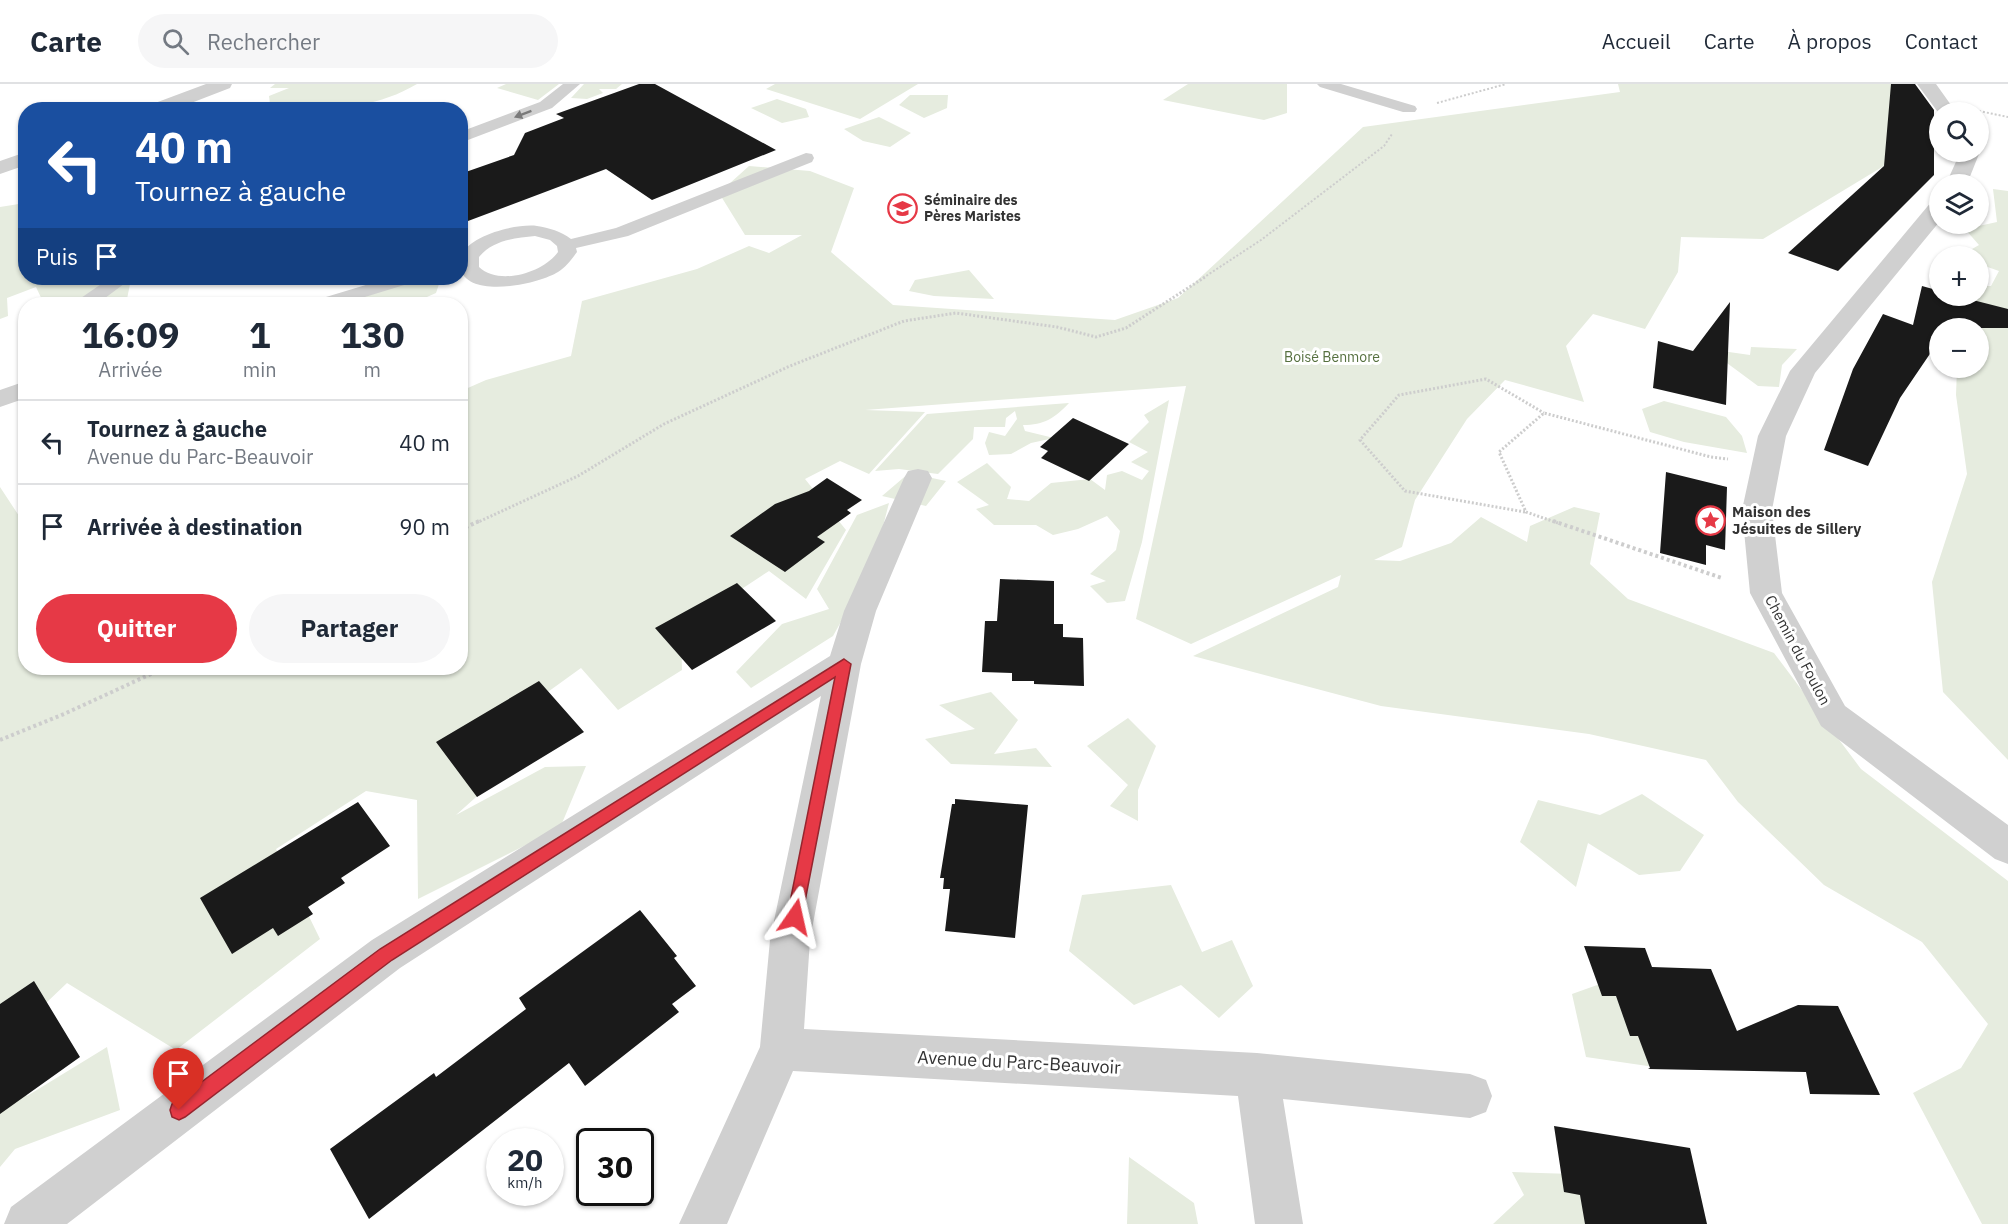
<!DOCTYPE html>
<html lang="fr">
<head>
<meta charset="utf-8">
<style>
	body { margin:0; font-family:"IBM Plex Sans",sans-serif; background:#f6f6f7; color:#1f2937; height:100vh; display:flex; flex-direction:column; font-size:22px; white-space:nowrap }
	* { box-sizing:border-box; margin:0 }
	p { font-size:20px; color:#747a83 }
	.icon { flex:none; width:33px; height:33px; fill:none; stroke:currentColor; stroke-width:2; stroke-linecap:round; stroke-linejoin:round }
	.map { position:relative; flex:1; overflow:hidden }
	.side { position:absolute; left:18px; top:213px; width:450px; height:378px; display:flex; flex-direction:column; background:#fff; border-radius:24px; box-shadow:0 2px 4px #0004 }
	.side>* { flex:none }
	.banner { position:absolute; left:18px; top:18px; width:450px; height:183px; border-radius:24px; box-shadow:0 2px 4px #0004; background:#1a4fa0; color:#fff; overflow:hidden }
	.controls { position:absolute; left:1929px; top:18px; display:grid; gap:12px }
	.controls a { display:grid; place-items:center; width:60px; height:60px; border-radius:50%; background:#fff; box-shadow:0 2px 4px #0004; font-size:30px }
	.speed { position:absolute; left:486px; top:1044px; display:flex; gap:12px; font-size:30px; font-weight:700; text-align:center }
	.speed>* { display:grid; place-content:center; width:78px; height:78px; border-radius:50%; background:#fff; box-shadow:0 2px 4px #0004; line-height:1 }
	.speed small { font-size:15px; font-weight:400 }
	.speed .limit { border:3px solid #111; border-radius:9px; background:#fff; color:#111 }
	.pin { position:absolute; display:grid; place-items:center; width:51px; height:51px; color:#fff; margin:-62px -26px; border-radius:50% 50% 50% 0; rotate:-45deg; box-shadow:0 0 6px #0007 }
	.pin .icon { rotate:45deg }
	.me { position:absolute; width:66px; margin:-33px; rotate:11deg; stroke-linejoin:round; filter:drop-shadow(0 0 4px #0008) }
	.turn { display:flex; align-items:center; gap:21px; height:126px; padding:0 18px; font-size:27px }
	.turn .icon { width:78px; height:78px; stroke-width:2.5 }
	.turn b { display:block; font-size:42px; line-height:51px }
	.then { display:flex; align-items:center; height:57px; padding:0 18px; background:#0003; gap:12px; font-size:22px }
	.eta { display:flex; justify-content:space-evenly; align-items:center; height:102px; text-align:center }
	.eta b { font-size:36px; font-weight:700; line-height:42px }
	.primary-button { display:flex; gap:12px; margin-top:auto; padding:12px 18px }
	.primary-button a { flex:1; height:69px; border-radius:36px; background:#e63946; color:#fff; font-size:24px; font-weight:700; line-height:69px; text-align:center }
	.primary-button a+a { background:#f6f6f7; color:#1f2937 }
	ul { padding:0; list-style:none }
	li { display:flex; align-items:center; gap:18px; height:84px; padding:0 18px; border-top:2px solid #e0e1e3 }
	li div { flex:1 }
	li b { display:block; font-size:22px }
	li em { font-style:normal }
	header { display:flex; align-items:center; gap:36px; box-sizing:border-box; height:84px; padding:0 30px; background:#fff; border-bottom:2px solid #e0e1e3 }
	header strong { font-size:28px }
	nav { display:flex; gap:33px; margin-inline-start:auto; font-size:21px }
	.search { width:420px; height:54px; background:#f6f6f7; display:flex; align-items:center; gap:15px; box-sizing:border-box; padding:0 21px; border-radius:33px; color:#747a83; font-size:22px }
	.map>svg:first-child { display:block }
	.green { fill:#e6ecdf }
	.building { fill:#1a1a1a }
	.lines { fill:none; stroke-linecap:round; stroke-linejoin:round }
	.path-far2 { stroke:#cdcdcd; stroke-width:2; stroke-dasharray:2 2; stroke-linecap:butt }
	.path-far1 { stroke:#cdcdcd; stroke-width:3; stroke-dasharray:2 2; stroke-linecap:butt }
	.path { stroke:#cdcdcd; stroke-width:4; stroke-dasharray:3 3; stroke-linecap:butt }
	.service { fill:#d0d0d0; fill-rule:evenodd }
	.minor { fill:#d0d0d0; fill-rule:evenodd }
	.tertiary { fill:#d0d0d0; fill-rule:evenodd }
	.oneway { fill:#7a7a7a }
	.route { fill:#e63946; stroke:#96252e; stroke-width:1.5 }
	.labels { text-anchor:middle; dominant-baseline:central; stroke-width:6; stroke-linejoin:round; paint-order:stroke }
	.far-poi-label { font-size:14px; font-weight:bold; fill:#333; stroke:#fff; text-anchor:start }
	.far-park-label { font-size:14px; fill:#56703f; stroke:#fff }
	.poi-label { font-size:15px; font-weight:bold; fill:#333; stroke:#fff; text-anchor:start }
	.street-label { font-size:15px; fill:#333; stroke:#fff }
	.near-street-label { font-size:18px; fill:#333; stroke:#fff }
</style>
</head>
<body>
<header>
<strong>Carte</strong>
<div class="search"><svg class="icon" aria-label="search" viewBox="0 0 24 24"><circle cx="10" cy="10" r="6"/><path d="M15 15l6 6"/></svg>Rechercher</div>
<nav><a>Accueil</a><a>Carte</a><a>À propos</a><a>Contact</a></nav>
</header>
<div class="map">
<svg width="2008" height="1140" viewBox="0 0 2008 1140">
	<rect width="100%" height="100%" fill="#fff"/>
	<!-- green -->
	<path class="green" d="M 275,0 L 417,0 C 373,26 327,26 278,25 L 270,20 L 269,12 L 289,4 L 270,4 Z
		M 506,0 L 559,0 L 538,16 L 497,4 Z
		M 584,0 L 622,0 L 616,5 L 599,5 L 603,9 L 587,15 L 571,14 Z
		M 775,0 L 918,0 L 860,35 L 766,5 Z
		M 1188,0 L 1287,0 L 1287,29 L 1264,36 L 1163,16 Z
		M 1618,0 L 1893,0 L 1907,68 L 1763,155 L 1681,153 L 1678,188 L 1645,245 L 1593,230 L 1566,262 L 1584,318 L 1505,296 L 1467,335 L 1415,416 L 1402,463 L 1374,476 L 1400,477 L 1451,459 L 1481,433 L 1527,458 L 1530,442 L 1574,423 L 1600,429 L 1590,480 L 1628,515 L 1774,569 L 1861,685 L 2008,797 L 2008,1140 L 1982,1140 L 1913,1009 L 1961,984 L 1988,940 L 1922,858 L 1824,801 L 1738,718 L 1706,676 L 1589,650 L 1381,622 L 1193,572 L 1338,503 L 1341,491 L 1191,560 L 1136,535 L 1186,302 L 865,326 L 925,328 L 869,390 L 840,377 L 805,395 L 846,446 L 806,515 L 769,487 L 681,545 L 682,586 L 618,626 L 581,584 L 509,636 L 540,656 L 456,731 L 545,683 L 586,682 L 560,744 L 418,815 L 417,716 L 366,707 L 276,765 L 320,855 L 176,966 L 67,899 L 2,961 L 27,1012 L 107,963 L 120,1026 L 15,1065 L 0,1083 L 0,403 L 25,441 L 26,584 L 460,584 L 461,307 L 486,296 L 571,272 L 582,217 L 697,185 L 749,162 L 769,169 L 802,151 L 745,151 L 719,109 L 749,82 L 810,87 L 854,104 L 831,168 L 893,221 L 1115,236 L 1178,214 L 1363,43 L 1620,8 Z
		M 910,11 L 948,11 L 947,24 L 924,34 L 899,21 Z
		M 777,15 L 806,25 L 809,33 L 782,39 L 751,24 Z
		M 879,33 L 911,49 L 890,63 L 863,57 L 844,45 Z
		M 1993,105 L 2008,107 L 2008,676 L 1943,608 L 1932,498 L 1967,390 L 1956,311 L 1957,284 L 1978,284 L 1978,244 L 1958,244 L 1959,231 L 1946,218 L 1951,212 L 1978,212 L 1979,202 L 1991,202 L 1999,187 L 1979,180 L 1978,172 L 1960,172 L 1979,161 L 1965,145 L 1997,138 Z
		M 25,119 L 26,194 L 139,194 L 130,200 L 126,220 L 44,220 L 36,203 L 7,214 L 8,232 L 0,235 L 0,123 Z
		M 969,186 L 994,215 L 934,212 L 909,207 L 915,196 Z
		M 409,194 L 441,194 L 436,209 L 411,220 L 303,220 Z
		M 1751,263 L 1797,265 L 1782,281 L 1779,303 L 1758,302 L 1708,265 L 1750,271 Z
		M 1169,316 L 1142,458 L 1125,517 L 1107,519 L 1090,502 L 1106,497 L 1090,490 L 1116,466 L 1120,447 L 1107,432 L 1078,445 L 1053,451 L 1036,441 L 994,441 L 976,425 L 989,421 L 957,398 L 987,379 L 1011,403 L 1007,415 L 1029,417 L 1051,399 L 1090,395 L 1105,406 L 1107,391 L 1122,387 L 1142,396 L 1149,387 L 1131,378 L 1148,368 L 1129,358 L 1149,338 L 1144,331 Z
		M 1664,317 L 1726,333 L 1742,352 L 1747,369 L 1684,358 L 1650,348 L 1642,325 Z
		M 1069,319 C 1055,334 1044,341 1023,341 L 1025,347 L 1054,354 L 1031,359 L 1011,370 L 989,371 L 985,359 L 989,348 L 1005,352 L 1017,335 L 1015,327 L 1006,334 L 1005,343 L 974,343 L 973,355 L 938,390 L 899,385 L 875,387 L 927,330 Z
		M 909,389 L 946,397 L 926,422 L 882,412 Z
		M 889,419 L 882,446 L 852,518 L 833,552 L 751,604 L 736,588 L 782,540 L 829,525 L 817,505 L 857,431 Z
		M 991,608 L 1018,636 L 994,670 L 1036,664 L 1052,683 L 951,680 L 925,655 L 975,645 L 939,621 Z
		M 1128,634 L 1156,662 L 1138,706 L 1138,737 L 1110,722 L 1128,701 L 1087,662 Z
		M 1642,710 L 1704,751 L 1680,787 L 1639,791 L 1588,759 L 1576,803 L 1520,758 L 1538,716 L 1600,731 Z
		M 1171,801 L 1202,868 L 1232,856 L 1253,902 L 1219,934 L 1181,901 L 1134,921 L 1069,867 L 1082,811 Z
		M 1628,890 L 1668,985 L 1586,973 L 1572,910 Z
		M 1129,1073 L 1194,1119 L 1198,1140 L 1127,1140 Z
		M 1512,1088 L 1573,1090 L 1597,1140 L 1493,1140 L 1524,1111 Z"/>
	<!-- building -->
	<path class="building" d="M 639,0 L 655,0 L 776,66 L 652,116 L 606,85 L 460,140 L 460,90 L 514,71 L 525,49 L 564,34 L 556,30 Z
		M 1891,0 L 1915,0 L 1934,26 L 1934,91 L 1838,187 L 1788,169 L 1884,82 Z
		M 1922,202 L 1940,207 L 1940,212 L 1957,212 L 2008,225 L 2008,244 L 1940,244 L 1940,255 L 1900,314 L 1868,382 L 1824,366 L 1853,285 L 1883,230 L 1913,241 Z
		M 1730,218 L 1726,321 L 1653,304 L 1658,257 L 1693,267 Z
		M 1073,334 L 1129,360 L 1089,397 L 1041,374 L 1048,367 L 1040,363 Z
		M 1666,388 L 1727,403 L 1725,466 L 1706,461 L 1706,481 L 1660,469 Z
		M 827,394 L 862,416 L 847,426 L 851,429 L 817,453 L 825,458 L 785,488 L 730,452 L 775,420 L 809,407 Z
		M 1000,495 L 1054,497 L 1054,540 L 1063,540 L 1063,553 L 1083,554 L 1084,602 L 1034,600 L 1034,597 L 1012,597 L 1012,589 L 982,588 L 985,537 L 997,537 Z
		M 737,499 L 776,537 L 692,586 L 655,544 Z
		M 539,597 L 584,648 L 477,713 L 436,658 Z
		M 955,715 L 1028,721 L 1015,854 L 945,847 L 950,805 L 943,805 L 944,794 L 940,794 L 952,720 L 955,720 Z
		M 358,718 L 390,762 L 341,794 L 345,799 L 308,823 L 313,830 L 278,852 L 273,844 L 232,870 L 200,814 Z
		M 640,826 L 677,872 L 674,874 L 696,902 L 672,920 L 679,928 L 585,1002 L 569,979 L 369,1135 L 330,1065 L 434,989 L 436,993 L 526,925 L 519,914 Z
		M 1584,862 L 1645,864 L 1652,883 L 1711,885 L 1737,947 L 1798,921 L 1838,922 L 1880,1011 L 1810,1010 L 1806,988 L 1648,985 L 1650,984 L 1638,952 L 1630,952 L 1616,912 L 1602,912 Z
		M 34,897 L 80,973 L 0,1030 L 0,920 Z
		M 1554,1042 L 1690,1064 L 1707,1140 L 1585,1140 L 1580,1111 L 1564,1108 Z"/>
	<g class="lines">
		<!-- path-far2 -->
		<path class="path-far2" d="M 1437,19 L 1506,0
			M 1979,27 L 2008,33
			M 1203,194 L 1261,156 L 1384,62 L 1392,50"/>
		<!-- path-far1 -->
		<path class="path-far1" d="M 1525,428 L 1405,407 L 1360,356 L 1399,311 L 1486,295 L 1544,329
			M 476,439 L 578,392 L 664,340 L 790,282 L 904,237 L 956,229 L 1057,243 L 1096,253 L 1126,244 L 1205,193
			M 1558,439 L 1526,428 L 1499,368 L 1544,329 L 1711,373 L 1728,375"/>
		<!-- path -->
		<path class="path" d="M 1553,437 L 1722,494
			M 460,446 L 479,437
			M 0,656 L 64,630 L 164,584"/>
		<!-- service -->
		<path class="service" d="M 563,0 L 580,0 L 552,24 L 460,59 L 460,48 L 540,18 Z
			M 1317,0 L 1341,0 L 1415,22 L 1417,25 L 1415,28 L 1403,28 L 1320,3 Z
			M 806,69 L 812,70 L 814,74 L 812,78 L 628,152 L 576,164 L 577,168 C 571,176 566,183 558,188 C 539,200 468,216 460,184 C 453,154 515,139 537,142 C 549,144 561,147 571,155 L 616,144 ZM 535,152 L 550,156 L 557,162 L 558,168 C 543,189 499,202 479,183 L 479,173 C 493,156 515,154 535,152 Z
			M 110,194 L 132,194 L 97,220 L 75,220 L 78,216 Z
			M 389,194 L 417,194 L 414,198 L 342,220 L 313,220 L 316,216 Z"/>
		<!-- minor -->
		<path class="minor" d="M 1917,0 L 1936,0 L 1956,28 L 1940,28 L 1940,31 Z
			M 1957,68 L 1977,68 L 1979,70 L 1967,100 L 1946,100 L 1959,71 Z
			M 1940,116 L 1940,137 L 1815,289 L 1786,352 L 1772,426 L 1782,509 L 1845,622 L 2008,741 L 2008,780 L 1995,775 L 1821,642 L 1750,509 L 1742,426 L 1758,352 L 1790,287 L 1932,117 Z
			M 26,297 L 26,314 L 0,323 L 0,306 Z
			M 918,385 L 928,387 L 932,394 L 876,527 L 861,580 L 810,856 L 804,945 L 1257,969 L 1470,990 L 1486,996 L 1492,1012 L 1486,1028 L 1470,1034 L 1283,1015 L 1303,1140 L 1255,1140 L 1238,1012 L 793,987 L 727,1140 L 679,1140 L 760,963 L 770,856 L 821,612 L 400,884 L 67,1140 L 4,1140 L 11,1123 L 372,856 L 830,572 L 844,527 L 904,394 L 908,387 Z"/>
		<!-- tertiary -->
		<path class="tertiary" d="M 206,0 L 232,0 L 230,4 L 173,26 L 145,26 L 147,22 Z
			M 26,68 L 26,81 L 0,90 L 0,77 Z"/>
	</g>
	<!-- one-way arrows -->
	<defs><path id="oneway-solid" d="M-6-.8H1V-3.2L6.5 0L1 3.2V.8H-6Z" transform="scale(1.5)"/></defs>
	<use class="oneway" href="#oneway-solid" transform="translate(523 30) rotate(159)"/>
	<!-- route -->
	<path class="route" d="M 844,575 L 851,580 L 801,838 L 795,841 L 789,838 L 787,833 L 835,593 L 392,876 L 185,1033 L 179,1036 L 172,1033 L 170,1026 L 172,1020 L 380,865 Z"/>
	<!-- icons -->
	<defs>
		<symbol id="school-ring" viewBox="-11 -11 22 22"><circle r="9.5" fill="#fff" stroke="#e63946" stroke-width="1.5"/><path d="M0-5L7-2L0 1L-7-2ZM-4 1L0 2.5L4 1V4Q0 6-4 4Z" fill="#e63946"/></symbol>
		<symbol id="sight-ring" viewBox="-11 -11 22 22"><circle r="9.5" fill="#fff" stroke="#e63946" stroke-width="1.5"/><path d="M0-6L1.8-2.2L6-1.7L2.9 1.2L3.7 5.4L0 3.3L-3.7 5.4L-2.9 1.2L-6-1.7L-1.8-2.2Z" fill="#e63946"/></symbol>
	</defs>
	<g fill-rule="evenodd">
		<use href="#school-ring" x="886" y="108" width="33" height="33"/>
		<use href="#sight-ring" x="1694" y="420" width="33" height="33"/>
	</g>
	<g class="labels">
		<!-- far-poi labels -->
		<g class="far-poi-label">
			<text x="924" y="116">Séminaire des<tspan x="924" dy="16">Pères Maristes</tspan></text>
		</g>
		<!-- far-park labels -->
		<g class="far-park-label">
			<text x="1332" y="273">Boisé Benmore</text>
		</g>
		<!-- poi labels -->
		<g class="poi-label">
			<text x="1732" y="427">Maison des<tspan x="1732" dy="17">Jésuites de Sillery</tspan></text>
		</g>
		<!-- street labels -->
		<g class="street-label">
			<text transform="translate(1798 566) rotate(62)">Chemin du Foulon</text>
		</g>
		<!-- near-street labels -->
		<g class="near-street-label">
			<text transform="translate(1019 978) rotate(3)">Avenue du Parc-Beauvoir</text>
		</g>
	</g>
</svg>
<div class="controls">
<a><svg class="icon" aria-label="search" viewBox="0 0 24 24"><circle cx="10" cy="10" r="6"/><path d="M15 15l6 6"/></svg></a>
<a><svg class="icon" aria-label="layers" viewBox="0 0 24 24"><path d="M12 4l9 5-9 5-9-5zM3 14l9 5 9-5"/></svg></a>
<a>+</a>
<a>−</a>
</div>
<div class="speed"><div>20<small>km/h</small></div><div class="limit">30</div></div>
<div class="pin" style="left:179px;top:1026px;background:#d93025"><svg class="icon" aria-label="arrive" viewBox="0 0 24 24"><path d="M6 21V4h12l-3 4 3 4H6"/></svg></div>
<svg class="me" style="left:795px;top:833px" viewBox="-20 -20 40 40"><path d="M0-17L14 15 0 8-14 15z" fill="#e63946" stroke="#fff" stroke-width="4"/></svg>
<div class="banner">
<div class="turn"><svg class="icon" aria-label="left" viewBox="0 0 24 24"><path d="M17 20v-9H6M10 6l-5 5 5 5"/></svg><div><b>40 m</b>Tournez à gauche</div></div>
<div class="then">Puis<svg class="icon" aria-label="arrive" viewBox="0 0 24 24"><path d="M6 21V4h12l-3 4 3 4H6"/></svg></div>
</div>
<section class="side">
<div class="eta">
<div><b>16:09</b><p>Arrivée</p></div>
<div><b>1</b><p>min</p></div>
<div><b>130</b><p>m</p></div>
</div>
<ul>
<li><svg class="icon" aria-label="left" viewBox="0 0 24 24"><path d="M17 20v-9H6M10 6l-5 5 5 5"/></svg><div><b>Tournez à gauche</b><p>Avenue du Parc-Beauvoir</p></div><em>40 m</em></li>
<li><svg class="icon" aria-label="arrive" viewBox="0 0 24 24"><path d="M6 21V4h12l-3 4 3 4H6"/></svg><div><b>Arrivée à destination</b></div><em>90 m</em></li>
</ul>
<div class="primary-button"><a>Quitter</a><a>Partager</a></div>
</section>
</div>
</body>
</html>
